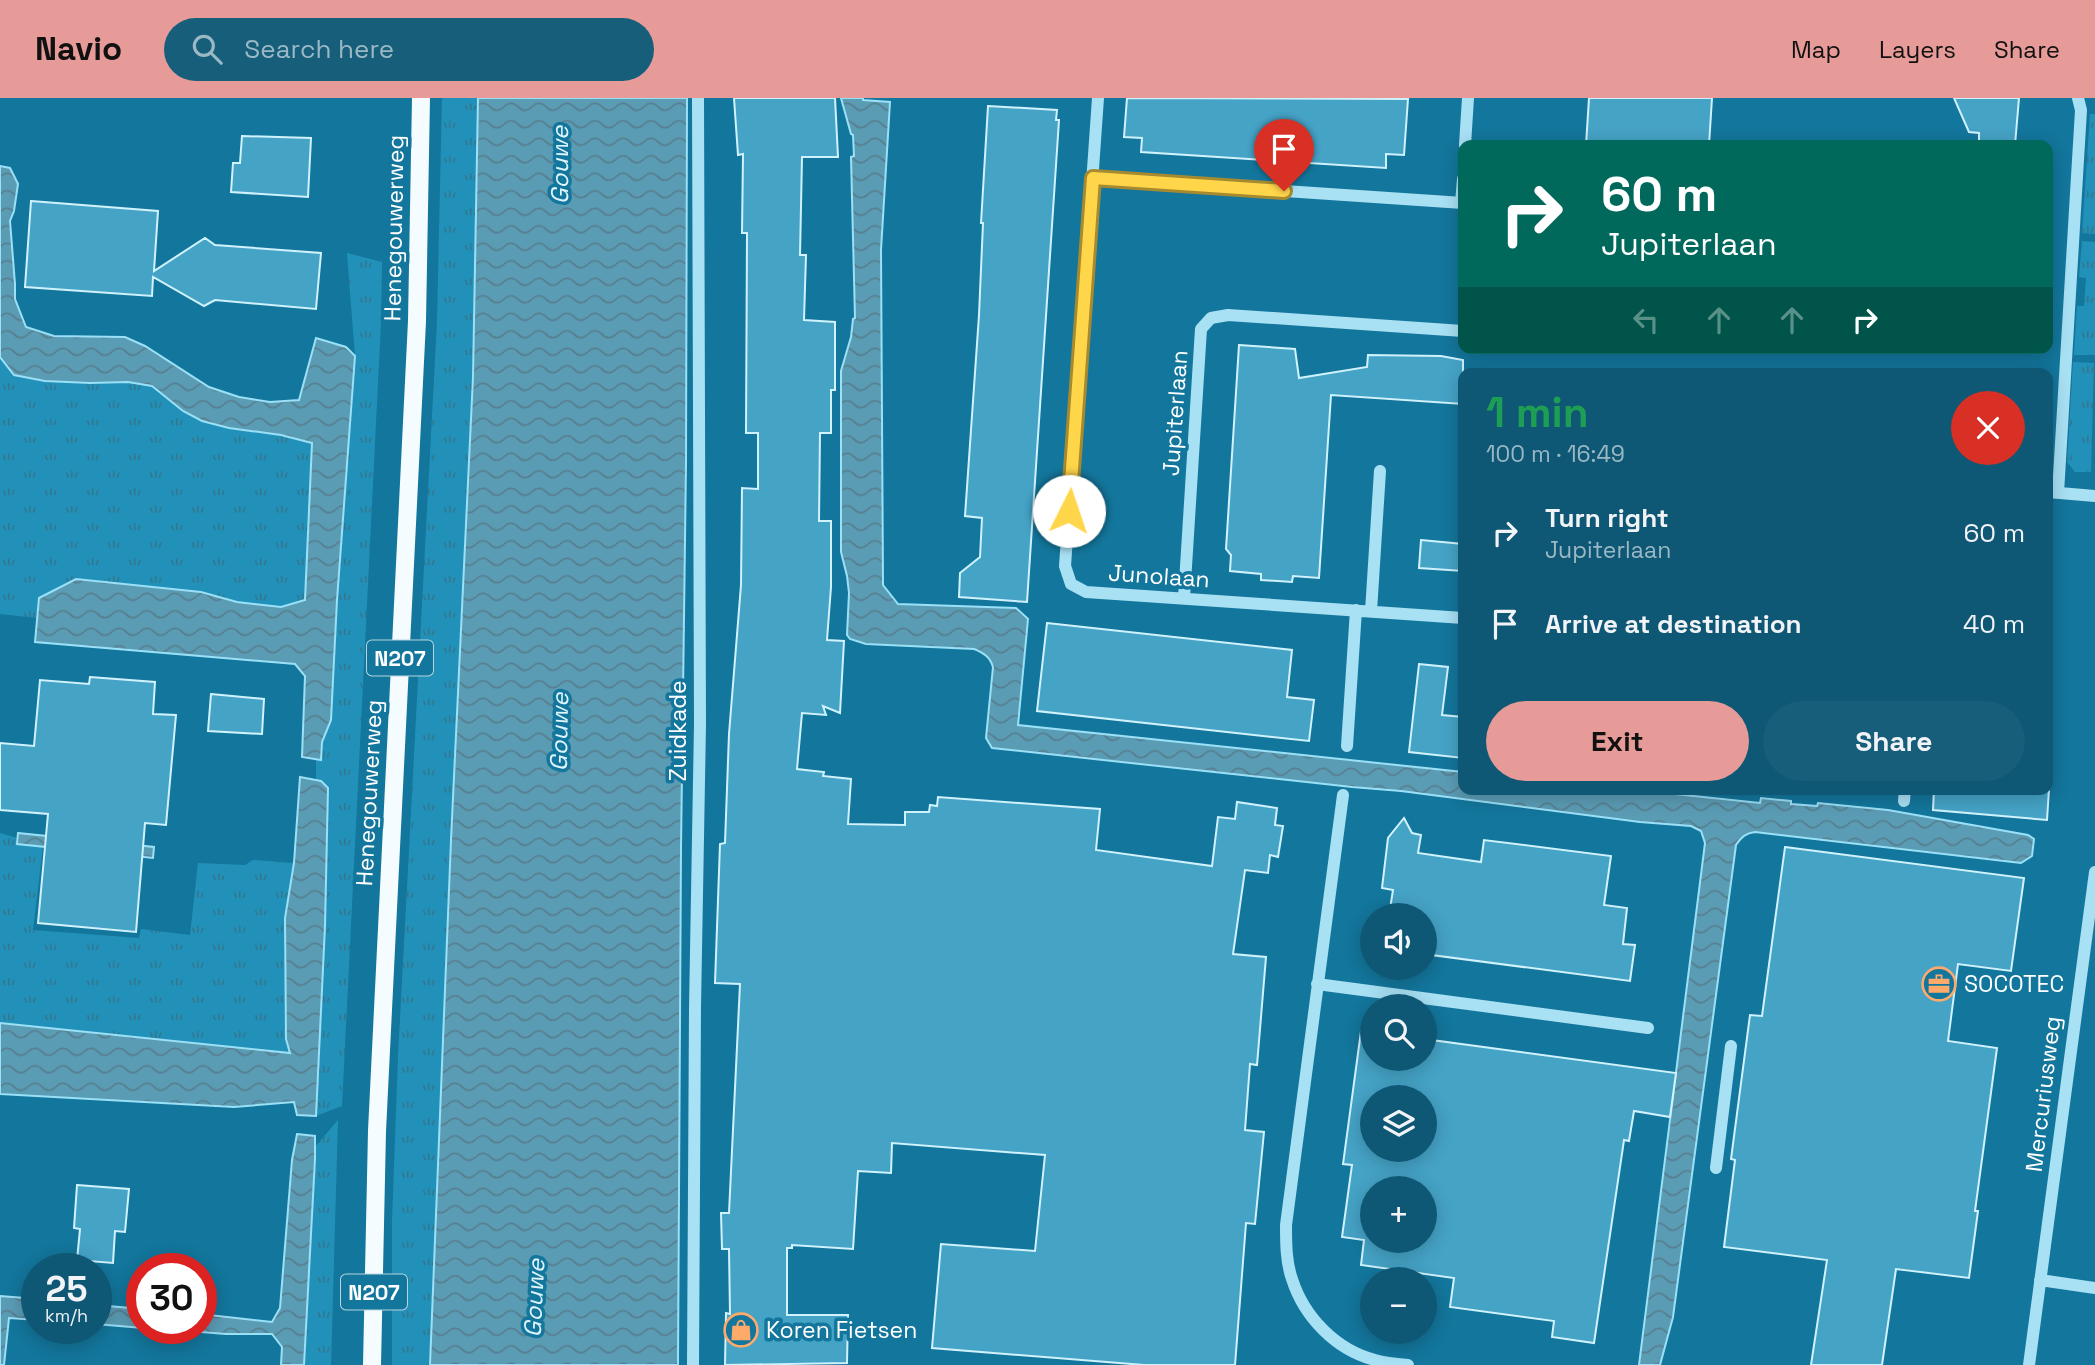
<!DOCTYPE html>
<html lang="en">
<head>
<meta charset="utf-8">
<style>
	body { margin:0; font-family:"Space Grotesk",sans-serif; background:#175e7a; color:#f1f3f6; height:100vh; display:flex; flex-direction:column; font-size:26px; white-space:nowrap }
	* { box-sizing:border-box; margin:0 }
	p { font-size:23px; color:#9bb8c5 }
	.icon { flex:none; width:38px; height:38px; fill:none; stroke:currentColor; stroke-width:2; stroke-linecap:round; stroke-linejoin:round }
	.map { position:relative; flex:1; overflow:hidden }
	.side { position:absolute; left:1458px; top:270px; width:595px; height:427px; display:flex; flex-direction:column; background:#0e5875; border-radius:14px; box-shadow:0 4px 18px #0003 }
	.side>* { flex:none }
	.hud { position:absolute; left:1458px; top:42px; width:595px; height:214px; border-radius:14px; box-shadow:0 4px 18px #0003; background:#00695c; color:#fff; overflow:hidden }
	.controls { position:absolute; left:1360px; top:805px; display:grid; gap:14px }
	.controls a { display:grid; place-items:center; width:77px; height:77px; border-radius:50%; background:#0e5875; box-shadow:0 4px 18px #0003; font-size:35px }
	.speed { position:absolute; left:21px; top:1155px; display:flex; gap:14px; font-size:35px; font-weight:700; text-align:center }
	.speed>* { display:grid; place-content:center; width:91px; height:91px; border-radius:50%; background:#0e5875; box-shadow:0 4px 18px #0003; line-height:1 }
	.speed small { font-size:18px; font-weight:400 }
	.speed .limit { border:10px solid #d22; background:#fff; color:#111 }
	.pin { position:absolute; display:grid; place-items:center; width:60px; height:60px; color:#fff; margin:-72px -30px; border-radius:50% 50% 50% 0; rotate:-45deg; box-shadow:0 0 7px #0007 }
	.pin .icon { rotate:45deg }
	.me { position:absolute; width:77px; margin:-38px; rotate:4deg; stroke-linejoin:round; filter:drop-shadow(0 0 5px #0008) }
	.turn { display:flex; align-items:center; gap:24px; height:147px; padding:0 28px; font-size:32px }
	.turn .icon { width:91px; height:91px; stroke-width:2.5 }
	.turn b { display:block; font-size:49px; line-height:60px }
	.lanes { display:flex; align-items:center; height:66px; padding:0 28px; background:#0003; justify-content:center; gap:35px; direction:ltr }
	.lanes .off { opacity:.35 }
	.round { display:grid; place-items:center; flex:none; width:74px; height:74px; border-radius:37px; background:#175e7a }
	.headline { display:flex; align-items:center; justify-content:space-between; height:119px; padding:0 28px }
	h1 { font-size:42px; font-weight:800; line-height:52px; color:#1e9e55 }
	.action { display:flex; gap:14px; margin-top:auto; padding:14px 28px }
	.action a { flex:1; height:80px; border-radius:42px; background:#e69b98; color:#111; font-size:28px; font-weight:800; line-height:80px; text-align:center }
	.action a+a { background:#175e7a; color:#f1f3f6 }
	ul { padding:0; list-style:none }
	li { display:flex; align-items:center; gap:21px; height:91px; padding:0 28px }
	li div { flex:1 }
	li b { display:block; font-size:26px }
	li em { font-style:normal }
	header { display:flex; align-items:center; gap:42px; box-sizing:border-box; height:98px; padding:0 35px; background:#e69b98; color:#111 }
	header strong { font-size:33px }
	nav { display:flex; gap:38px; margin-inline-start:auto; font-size:24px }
	.search { width:490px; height:63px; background:#175e7a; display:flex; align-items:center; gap:18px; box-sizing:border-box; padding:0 24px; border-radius:38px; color:#9bb8c5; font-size:26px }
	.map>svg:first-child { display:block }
	.grass { fill:url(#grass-tufts) }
	.water { fill:url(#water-waves); stroke:#9ae0f7; stroke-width:2 }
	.building { fill:#45a3c6; stroke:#d0f2fd; stroke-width:2; fill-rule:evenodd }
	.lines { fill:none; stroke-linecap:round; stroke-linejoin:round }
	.minor { stroke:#a8e0f4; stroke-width:12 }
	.major { stroke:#f5fcff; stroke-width:18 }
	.route-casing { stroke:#a68a30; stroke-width:18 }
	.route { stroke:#ffd54a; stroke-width:12 }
	.labels { text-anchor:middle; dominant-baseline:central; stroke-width:7; stroke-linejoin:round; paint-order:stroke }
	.shield { fill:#13769c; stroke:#b8d6e1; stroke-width:2 }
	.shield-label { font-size:21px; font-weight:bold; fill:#fff }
	.street-label { font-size:23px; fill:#fff; stroke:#13769c }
	.poi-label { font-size:23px; fill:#fff; stroke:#13769c; text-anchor:start }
	.water-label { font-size:24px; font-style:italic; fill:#def5fd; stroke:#13769c }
</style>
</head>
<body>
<header>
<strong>Navio</strong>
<div class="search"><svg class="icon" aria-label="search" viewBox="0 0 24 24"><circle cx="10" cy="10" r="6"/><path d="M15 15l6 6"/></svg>Search here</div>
<nav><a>Map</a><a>Layers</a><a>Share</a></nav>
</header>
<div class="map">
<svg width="2095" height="1267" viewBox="0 0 2095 1267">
	<defs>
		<pattern id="grass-tufts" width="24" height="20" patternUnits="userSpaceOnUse" patternTransform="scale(1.75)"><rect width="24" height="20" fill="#2291b9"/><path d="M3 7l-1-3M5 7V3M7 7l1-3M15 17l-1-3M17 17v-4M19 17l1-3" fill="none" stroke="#317993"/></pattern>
		<pattern id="water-waves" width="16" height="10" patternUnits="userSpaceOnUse" patternTransform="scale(1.75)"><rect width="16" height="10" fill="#5b9cb5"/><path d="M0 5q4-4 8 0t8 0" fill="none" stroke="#568090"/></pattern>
	</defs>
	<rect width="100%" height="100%" fill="#13769c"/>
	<!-- grass -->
	<path class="grass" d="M 442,0 L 478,0 L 473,279 L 451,742 L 430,1267 L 392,1267 L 392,1124 L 398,959 L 437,224 Z
		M 2090,16 L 2095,16 L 2095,136 L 2082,135 Z
		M 2082,143 L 2095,144 L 2095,257 L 2074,257 L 2077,208 L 2084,208 L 2086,180 L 2079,179 Z
		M 347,155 L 382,164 L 381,224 L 342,1008 L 316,1018 L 325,828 L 321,683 L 316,681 L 316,661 L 321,661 L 322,644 L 331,622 L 337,502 L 355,258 Z
		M 0,259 L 14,277 L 45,283 L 90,285 L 128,284 L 152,288 L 183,313 L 202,323 L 229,330 L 281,337 L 312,345 L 305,502 L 281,509 L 237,504 L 200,494 L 76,481 L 39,500 L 36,520 L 0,516 Z
		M 2073,264 L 2094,265 L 2091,374 L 2075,374 L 2067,364 Z
		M 0,735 L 17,740 L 17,746 L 43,748 L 33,832 L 139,840 L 141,831 L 190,837 L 198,765 L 245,767 L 253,762 L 294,765 L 285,820 L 286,941 L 291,956 L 0,925 Z
		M 338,1022 L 331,1267 L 304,1267 L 315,1049 Z"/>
	<!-- water -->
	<path class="water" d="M 478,0 L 687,0 L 686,365 L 681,750 L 678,1267 L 430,1267 L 451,742 L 473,279 Z
		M 841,0 L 863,0 L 863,2 L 890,4 L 881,152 L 883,487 L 898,506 L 1016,510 L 1028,521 L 1018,627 L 1463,674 L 1463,691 L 1627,691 L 1760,705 L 1761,700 L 1791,703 L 1791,706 L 1817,708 L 1818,705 L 1888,712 L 2028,737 L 2034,741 L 2032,758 L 2021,765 L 1755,734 C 1746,735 1741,739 1736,747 L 1673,1219 L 1660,1267 L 1639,1267 L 1705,745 L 1701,733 L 1691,728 L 1640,724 L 1401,693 L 1352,689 L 992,650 L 986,640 L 993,569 C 990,559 984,555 974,551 L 866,546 L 850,541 L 847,537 L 849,495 L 847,478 L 841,454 L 841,273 L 851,239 L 853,221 L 855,220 L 851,59 L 854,58 L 853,37 L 851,36 Z
		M 0,68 L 10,70 L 18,86 L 14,113 L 10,123 L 15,186 L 15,201 L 26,229 L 54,238 L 125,239 L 145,248 L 209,289 L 239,299 L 270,304 L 299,302 L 316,240 L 346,249 L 355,258 L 337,502 L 331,622 L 322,644 L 321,662 L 302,659 L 305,578 L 295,566 L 35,544 L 39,500 L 76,481 L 201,494 L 237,504 L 281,509 L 305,502 L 312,345 L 281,337 L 229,330 L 202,323 L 183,313 L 152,288 L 128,284 L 90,285 L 45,283 L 14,277 L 0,259 Z
		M 300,679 L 321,683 L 328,690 L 325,828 L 316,1018 L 297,1017 L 294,1004 L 234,1009 L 0,996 L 0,925 L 290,955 L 286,941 L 285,820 L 294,765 Z
		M 18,735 L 154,749 L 153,760 L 17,746 Z
		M 297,1036 L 315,1038 L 315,1061 L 304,1267 L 281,1267 L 282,1249 L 272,1236 L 226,1236 L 149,1230 L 201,1230 L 201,1216 L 272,1224 L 280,1210 L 292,1062 Z
		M 0,1198 L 37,1201 L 37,1222 L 9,1220 L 4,1267 L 0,1267 Z
		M 96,1207 L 142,1211 L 142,1230 L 96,1226 Z"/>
	<!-- building -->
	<path class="building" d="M 734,0 L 835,0 L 838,59 L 802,59 L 800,157 L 806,157 L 804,222 L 835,224 L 835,292 L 831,292 L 831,335 L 820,335 L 819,423 L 831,423 L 831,489 L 827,542 L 844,543 L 840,615 L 823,608 L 826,617 L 802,615 L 797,671 L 824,674 L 823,678 L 851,681 L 848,726 L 905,727 L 905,714 L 929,714 L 930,707 L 937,708 L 938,699 L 1100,711 L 1096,752 L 1212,768 L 1218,719 L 1235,721 L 1237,704 L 1277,710 L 1275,727 L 1283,728 L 1278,759 L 1270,757 L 1268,775 L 1245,772 L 1233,856 L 1266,859 L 1257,967 L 1250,966 L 1245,1032 L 1264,1034 L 1255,1126 L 1246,1125 L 1235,1267 L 1144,1267 L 932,1250 L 941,1146 L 1035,1153 L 1045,1057 L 892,1045 L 891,1075 L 858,1073 L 853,1151 L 792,1147 L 792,1150 L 787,1150 L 787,1217 L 848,1217 L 847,1265 L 725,1267 L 726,1215 L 730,1216 L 729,1151 L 722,1151 L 721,1115 L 729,1115 L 740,886 L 715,885 L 720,746 L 725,745 L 729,636 L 741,487 L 742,390 L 758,391 L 758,335 L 746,335 L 747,135 L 742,135 L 743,56 L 738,57 Z
		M 1127,0 L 1408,1 L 1404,57 L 1386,56 L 1386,70 L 1141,54 L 1142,40 L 1124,39 Z
		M 1589,0 L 1712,0 L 1709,47 L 1586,47 Z
		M 1954,0 L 2019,0 L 2015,47 L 1979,47 L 1979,35 L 1969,34 Z
		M 988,8 L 1057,12 L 1056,22 L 1059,22 L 1027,504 L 959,499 L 960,475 L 980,459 L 982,420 L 965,418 L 979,217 L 983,125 L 981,125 Z
		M 242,38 L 311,40 L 308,99 L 231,94 L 233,65 L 240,65 Z
		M 31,103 L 158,113 L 154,173 L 205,140 L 215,147 L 321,155 L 316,211 L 215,202 L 204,208 L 153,179 L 152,198 L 25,189 Z
		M 1239,247 L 1295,251 L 1299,280 L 1367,269 L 1368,257 L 1441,258 L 1463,262 L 1463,306 L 1331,297 L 1319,480 L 1293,478 L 1292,484 L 1261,482 L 1261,476 L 1230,473 L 1231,457 L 1226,451 Z
		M 1421,442 L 1463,446 L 1463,473 L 1419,470 Z
		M 1047,525 L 1292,552 L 1287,599 L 1314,602 L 1309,643 L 1037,613 Z
		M 1419,566 L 1448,569 L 1442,617 L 1463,619 L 1463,660 L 1409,654 Z
		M 90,579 L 155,584 L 153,616 L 176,617 L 166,727 L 145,725 L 136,834 L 38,825 L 48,716 L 0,712 L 0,645 L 34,648 L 40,582 L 89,586 Z
		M 211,596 L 264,601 L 262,636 L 208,633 Z
		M 1934,691 L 2049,691 L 2047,722 L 1933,712 Z
		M 1404,720 L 1412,735 L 1421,737 L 1418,755 L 1481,764 L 1484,742 L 1611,758 L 1604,807 L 1627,810 L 1623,846 L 1635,847 L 1630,883 L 1424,856 L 1424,817 L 1389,817 L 1393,792 L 1382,790 L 1388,740 Z
		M 1785,749 L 2024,780 L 2011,873 L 1958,866 L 1948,943 L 1997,950 L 1975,1113 L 1978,1113 L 1969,1180 L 1896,1171 L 1882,1267 L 1811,1267 L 1827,1162 L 1724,1149 L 1735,1062 L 1731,1061 L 1750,917 L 1762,918 Z
		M 1361,933 L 1372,934 L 1372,961 L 1424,961 L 1424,941 L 1676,975 L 1670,1019 L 1634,1013 L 1629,1043 L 1624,1042 L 1594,1245 L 1552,1239 L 1554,1223 L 1450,1209 L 1454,1180 L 1361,1167 L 1364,1142 L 1342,1139 L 1352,1067 L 1343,1066 ZM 1372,999 L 1424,999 L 1424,1052 L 1372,1052 ZM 1372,1090 L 1424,1090 L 1424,1143 L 1372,1143 Z
		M 77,1087 L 129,1091 L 125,1134 L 115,1133 L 113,1165 L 77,1162 L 80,1131 L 74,1130 Z"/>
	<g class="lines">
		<!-- minor -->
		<path class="minor" d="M 1098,0 L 1065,468 L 1071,486 L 1086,494 L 1463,520
			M 1465,47 L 1468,0
			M 1093,80 L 1463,105
			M 1461,105 L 1463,81
			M 2048,394 L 2095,398
			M 2058,395 L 2081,12 L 2078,0
			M 1184,500 L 1201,231 L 1211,220 L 1228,217 L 1463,233
			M 1371,513 L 1380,373
			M 1347,648 L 1356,512
			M 1343,697 L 1286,1127 C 1286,1145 1286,1164 1292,1181 C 1304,1219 1336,1252 1375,1262 C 1386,1265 1397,1266 1408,1267
			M 1904,703 L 1905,691
			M 1317,886 L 1648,930
			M 1716,1070 L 1731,948
			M 2040,1182 L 2095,1190
			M 693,1267 L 695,910 L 700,626 L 698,0
			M 2029,1267 L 2095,774"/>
		<!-- major -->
		<path class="major" d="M 372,1267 L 377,1033 L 417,223 L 421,0"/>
	</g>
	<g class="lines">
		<defs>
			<path id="route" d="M 1069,413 L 1093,80 L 1284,93"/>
		</defs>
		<!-- route casing -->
		<use href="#route" class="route-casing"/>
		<!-- route -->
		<use href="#route" class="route"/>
	</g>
	<!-- icons -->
	<defs>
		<symbol id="office-ring" viewBox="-11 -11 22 22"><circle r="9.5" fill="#13769c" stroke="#ffaa6b" stroke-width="1.5"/><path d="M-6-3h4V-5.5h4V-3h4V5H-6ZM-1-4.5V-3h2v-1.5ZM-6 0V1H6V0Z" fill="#ffaa6b"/></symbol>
		<symbol id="shop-ring" viewBox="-11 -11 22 22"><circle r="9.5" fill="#13769c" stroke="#ffaa6b" stroke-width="1.5"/><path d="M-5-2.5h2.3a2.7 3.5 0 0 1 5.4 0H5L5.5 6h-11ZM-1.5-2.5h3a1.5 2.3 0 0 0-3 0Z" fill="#ffaa6b"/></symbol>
	</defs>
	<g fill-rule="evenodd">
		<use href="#office-ring" x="1920" y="867" width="38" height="38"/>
		<use href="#shop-ring" x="722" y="1213" width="38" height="38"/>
	</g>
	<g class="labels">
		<!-- shield labels -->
		<g class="shield">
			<rect x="367" y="542.5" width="66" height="35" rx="5"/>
			<rect x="341" y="1176.5" width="66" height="35" rx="5"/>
		</g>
		<g class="shield-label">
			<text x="400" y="560">N207</text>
			<text x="374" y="1194">N207</text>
		</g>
		<!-- street labels -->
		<g class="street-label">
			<text transform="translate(394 130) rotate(-89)">Henegouwerweg</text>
			<text transform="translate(1175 315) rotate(-86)">Jupiterlaan</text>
			<text transform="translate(1159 478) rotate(4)">Junolaan</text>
			<text transform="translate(678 633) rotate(-90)">Zuidkade</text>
			<text transform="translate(369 695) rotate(-87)">Henegouwerweg</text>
			<text transform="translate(2043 996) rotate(-83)">Mercuriusweg</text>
		</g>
		<!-- poi labels -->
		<g class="poi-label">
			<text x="1964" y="886">SOCOTEC</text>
			<text x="766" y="1232">Koren Fietsen</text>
		</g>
		<!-- water labels -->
		<g class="water-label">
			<text transform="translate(559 67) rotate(-90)">Gouwe</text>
			<text transform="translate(559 634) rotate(-89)">Gouwe</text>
			<text transform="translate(534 1200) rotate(-87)">Gouwe</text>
		</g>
	</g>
</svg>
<div class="controls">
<a><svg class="icon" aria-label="sound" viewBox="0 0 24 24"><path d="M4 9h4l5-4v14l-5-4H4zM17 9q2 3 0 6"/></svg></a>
<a><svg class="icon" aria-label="search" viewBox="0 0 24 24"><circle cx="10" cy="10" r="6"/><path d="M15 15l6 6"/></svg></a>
<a><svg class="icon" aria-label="layers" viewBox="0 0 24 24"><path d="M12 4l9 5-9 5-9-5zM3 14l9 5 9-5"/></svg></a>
<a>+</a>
<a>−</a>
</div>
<div class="speed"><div>25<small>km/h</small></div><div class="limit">30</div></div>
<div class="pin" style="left:1284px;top:93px;background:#d93025"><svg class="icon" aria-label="arrive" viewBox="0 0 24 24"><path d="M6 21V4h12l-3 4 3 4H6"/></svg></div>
<svg class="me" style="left:1069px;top:413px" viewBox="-20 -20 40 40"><circle r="19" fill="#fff"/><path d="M0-13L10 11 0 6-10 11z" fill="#ffd54a"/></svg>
<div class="hud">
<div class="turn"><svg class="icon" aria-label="right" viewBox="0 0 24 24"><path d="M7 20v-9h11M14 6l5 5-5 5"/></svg><div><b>60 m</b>Jupiterlaan</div></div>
<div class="lanes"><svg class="icon off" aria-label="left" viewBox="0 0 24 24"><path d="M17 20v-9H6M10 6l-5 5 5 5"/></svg><svg class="icon off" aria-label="ahead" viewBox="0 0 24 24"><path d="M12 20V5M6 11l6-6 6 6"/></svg><svg class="icon off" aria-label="ahead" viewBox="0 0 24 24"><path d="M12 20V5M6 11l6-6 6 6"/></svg><svg class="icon" aria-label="right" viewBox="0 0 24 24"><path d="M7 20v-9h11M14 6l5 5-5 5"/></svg></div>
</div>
<section class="side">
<div class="headline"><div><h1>1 min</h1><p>100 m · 16:49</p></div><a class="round" style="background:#d93025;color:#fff"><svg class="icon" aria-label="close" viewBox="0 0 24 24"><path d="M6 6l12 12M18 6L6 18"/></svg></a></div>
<ul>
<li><svg class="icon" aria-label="right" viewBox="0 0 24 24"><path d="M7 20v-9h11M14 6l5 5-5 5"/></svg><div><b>Turn right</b><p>Jupiterlaan</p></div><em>60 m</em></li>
<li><svg class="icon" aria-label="arrive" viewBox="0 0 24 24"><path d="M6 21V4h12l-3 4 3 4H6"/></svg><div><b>Arrive at destination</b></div><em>40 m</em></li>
</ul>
<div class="action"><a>Exit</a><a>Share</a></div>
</section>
</div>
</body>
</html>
